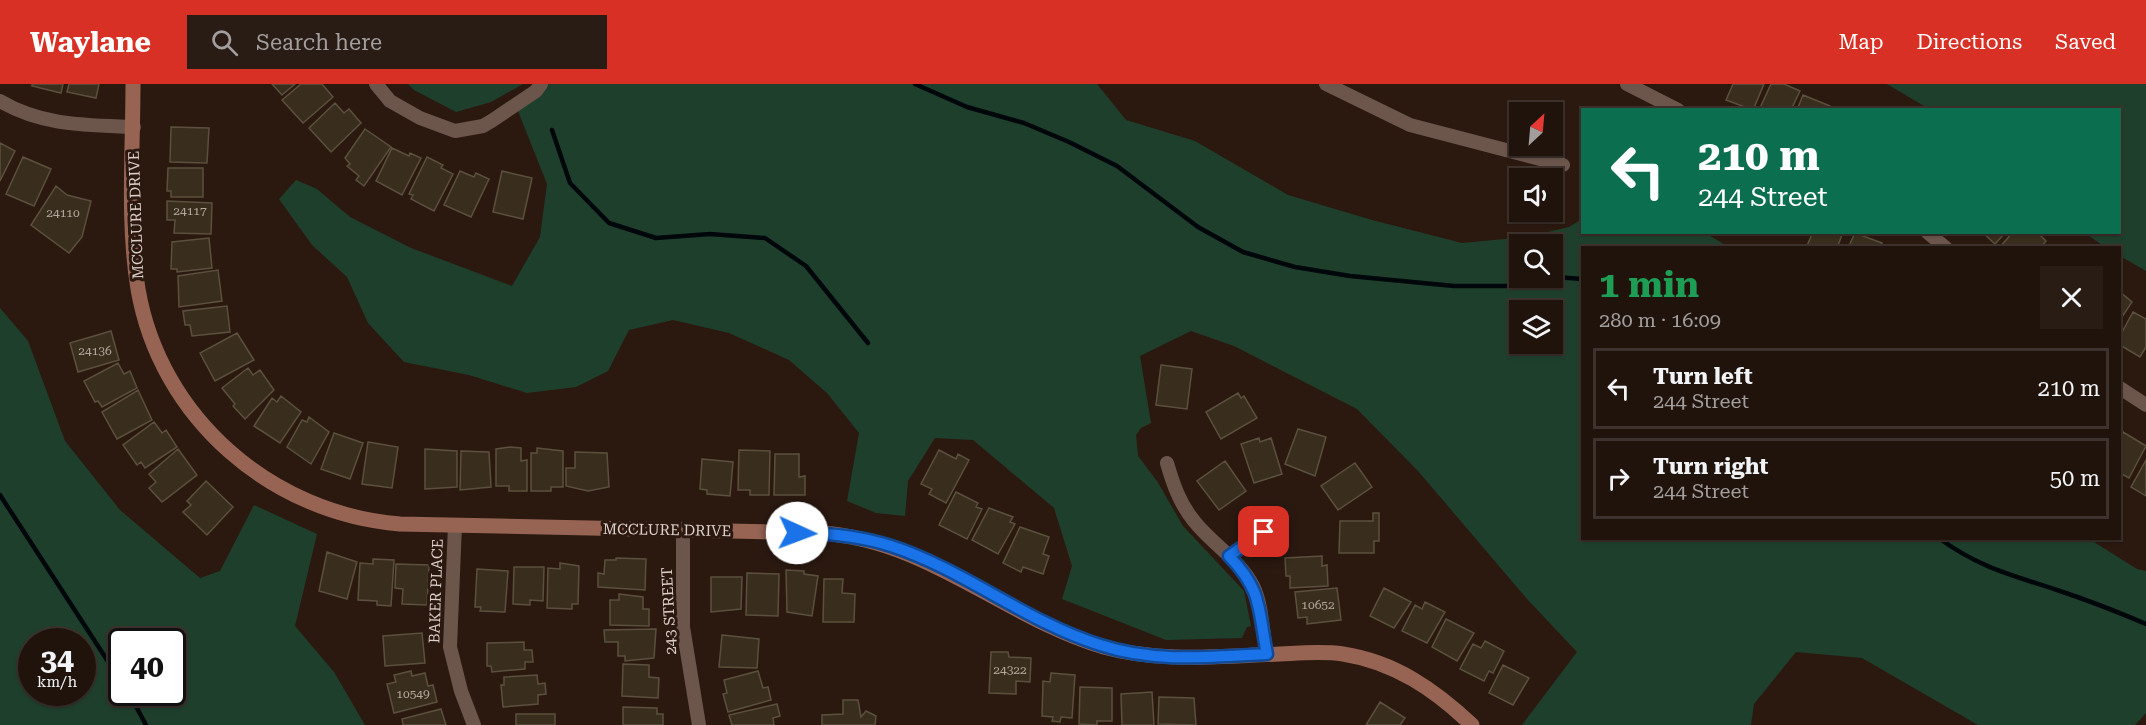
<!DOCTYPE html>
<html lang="en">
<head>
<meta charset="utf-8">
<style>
	body { margin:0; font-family:"Roboto Serif",serif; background:#281c15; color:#f1f3f6; height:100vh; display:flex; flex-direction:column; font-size:22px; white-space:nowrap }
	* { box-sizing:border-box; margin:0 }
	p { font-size:20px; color:#a29e9d }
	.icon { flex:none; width:33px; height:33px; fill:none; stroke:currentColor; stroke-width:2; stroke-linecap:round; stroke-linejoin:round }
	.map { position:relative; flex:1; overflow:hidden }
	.sheet { position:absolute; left:1581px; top:162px; width:540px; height:294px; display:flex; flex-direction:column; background:#20130c; border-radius:0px; box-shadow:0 2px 4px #0004,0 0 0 2px #3d322d }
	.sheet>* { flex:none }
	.banner { position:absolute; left:1581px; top:24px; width:540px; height:126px; border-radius:0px; box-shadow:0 2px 4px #0004,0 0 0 2px #3d322d; background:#0b6e4f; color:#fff; overflow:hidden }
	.needle { width:39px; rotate:26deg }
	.controls { position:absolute; left:1509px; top:18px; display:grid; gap:12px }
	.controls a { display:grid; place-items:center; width:54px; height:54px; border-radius:0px; background:#20130c; box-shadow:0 2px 4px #0004,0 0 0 2px #3d322d; font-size:30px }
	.speed { position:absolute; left:18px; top:544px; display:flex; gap:12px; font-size:30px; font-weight:700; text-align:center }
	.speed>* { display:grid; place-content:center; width:78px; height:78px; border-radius:50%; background:#20130c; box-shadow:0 2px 4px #0004,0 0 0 2px #3d322d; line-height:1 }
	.speed small { font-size:15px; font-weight:400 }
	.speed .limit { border:3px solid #111; border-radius:9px; background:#fff; color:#111 }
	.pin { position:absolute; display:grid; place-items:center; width:51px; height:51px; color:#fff; margin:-26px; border-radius:12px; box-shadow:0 3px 9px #0006 }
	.me { position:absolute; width:66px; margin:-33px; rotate:92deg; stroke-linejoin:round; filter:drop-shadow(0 0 4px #0008) }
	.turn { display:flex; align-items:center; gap:21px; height:126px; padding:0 18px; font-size:27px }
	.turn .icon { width:78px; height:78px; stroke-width:2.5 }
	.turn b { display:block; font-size:42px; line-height:51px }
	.round { display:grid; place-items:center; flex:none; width:63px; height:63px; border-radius:0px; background:#281c15 }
	.overview { display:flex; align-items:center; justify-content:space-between; height:102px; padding:0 18px }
	h1 { font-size:36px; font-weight:700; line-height:45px; color:#1e9e55 }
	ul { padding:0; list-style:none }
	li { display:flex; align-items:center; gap:18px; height:81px; margin:0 12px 9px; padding:0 6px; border:3px solid #3d322d; border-radius:0px }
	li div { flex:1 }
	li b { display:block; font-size:22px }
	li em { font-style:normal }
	header { display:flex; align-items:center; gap:36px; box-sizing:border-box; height:84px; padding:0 30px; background:#d93025; color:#fff }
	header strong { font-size:28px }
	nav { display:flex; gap:33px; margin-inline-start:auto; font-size:21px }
	.search { width:420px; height:54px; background:#281c15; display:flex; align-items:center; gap:15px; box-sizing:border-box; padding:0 21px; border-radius:0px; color:#a29e9d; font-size:22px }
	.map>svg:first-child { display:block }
	.green { fill:#1f3f2d; fill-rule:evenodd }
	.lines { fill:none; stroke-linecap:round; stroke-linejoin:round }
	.stream { stroke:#00070b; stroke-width:4.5 }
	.building { fill:#392e1d; stroke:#5b503d; stroke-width:1.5 }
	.street { stroke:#6c564c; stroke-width:14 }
	.secondary { stroke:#976454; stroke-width:15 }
	.route-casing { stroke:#114b97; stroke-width:15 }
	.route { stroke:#1a73e8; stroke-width:10 }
	.labels { text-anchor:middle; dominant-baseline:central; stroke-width:6; stroke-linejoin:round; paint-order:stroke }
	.number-label { font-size:12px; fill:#b4a89f }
	.street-label { font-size:15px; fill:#ddd0ca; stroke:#2b1910 }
</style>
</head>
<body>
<header>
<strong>Waylane</strong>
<div class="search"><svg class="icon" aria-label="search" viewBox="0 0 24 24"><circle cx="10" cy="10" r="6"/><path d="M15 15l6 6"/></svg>Search here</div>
<nav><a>Map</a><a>Directions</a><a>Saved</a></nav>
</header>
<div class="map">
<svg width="2146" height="641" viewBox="0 0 2146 641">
	<rect width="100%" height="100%" fill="#2b1910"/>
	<!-- green -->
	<path class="green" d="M 408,0 L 523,0 L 491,18 L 456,28 L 414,6 Z
		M 541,0 L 1097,0 L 1126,36 L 1195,57 L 1288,111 L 1372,136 L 1462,159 L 1527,153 L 1569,143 L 1582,135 L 1582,148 L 1705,149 L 1729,163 L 1582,164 L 1582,454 L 2089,455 L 2137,485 L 2146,487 L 2146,629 L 2135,641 L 1978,641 L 1862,574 L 1796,568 L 1754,620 L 1751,641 L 1522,641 L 1577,568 L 1528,516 L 1418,387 L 1357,325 L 1234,262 L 1191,247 L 1140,272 L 1151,339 L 1141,344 L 1136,351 L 1138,372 L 1157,397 L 1183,442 L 1244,507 L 1251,542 L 1247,543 L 1242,554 L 1166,556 L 1062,515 L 1072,482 L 1054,424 L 973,356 L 935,354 L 908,397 L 905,432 L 876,429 L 847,417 L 859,349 L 827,309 L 789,276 L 729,249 L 673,236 L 629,246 L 608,287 L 576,303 L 527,309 L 469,291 L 404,278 L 368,239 L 347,193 L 312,161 L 279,115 L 296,96 L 317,105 L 350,133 L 411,164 L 512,202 L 540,153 L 547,100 L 516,22 ZM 1520,160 L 1552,160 L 1552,194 L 1520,194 ZM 1520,226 L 1552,226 L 1552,260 L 1520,260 Z
		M 1887,0 L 2146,0 L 2146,187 L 2120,172 L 2120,164 L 2105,163 L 2085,149 L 2120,148 L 2120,26 L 1929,25 Z
		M 0,224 L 28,257 L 65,357 L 120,426 L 200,494 L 220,487 L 254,421 L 317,450 L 295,542 L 334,588 L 365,641 L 0,641 ZM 32,558 L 82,558 L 82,609 L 32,609 ZM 122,558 L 172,558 L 172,609 L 122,609 Z"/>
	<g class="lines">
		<!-- stream -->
		<path class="stream" d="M 915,0 L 967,23 L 1024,39 L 1069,58 L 1117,82 L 1198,143 L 1243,168 L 1295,183 L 1350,192 L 1454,202 L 1506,202 L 1556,193 L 1582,195
			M 552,46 L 570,99 L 609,139 L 656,154 L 710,150 L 765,154 L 806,182 L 868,259
			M 0,411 L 122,599
			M 1939,454 C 1979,484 2015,492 2060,507 C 2090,517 2118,528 2146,540
			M 129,609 L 146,641"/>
	</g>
	<!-- building -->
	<path class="building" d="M 32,0 L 63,0 L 61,9 L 32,2 Z
		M 69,0 L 99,0 L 96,14 L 67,8 Z
		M 272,0 L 295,0 L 282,11 Z
		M 301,0 L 322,0 L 333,13 L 303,39 L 282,16 Z
		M 1733,0 L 1764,0 L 1753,26 L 1726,16 Z
		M 1771,0 L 1784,0 L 1800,7 L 1791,26 L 1759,26 Z
		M 1803,11 L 1830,22 L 1829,26 L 1797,26 Z
		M 335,19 L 344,29 L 349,25 L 361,39 L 331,68 L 309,44 Z
		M 171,43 L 209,44 L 207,79 L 170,78 Z
		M 365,45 L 391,63 L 364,102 L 356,96 L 359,92 L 347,82 L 350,80 L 345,74 Z
		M 0,59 L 15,67 L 0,97 Z
		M 392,64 L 409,72 L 410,69 L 421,74 L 402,111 L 376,97 Z
		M 23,73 L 51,85 L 34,122 L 6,110 Z
		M 427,73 L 443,81 L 441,84 L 453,90 L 434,127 L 411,115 L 413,111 L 409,110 Z
		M 168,84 L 203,84 L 203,113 L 171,113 L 171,107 L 167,107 Z
		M 460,87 L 474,93 L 476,89 L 489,95 L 471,133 L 444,121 Z
		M 502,87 L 532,94 L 523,135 L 493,128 Z
		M 56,102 L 67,111 L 91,117 L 82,153 L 69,169 L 31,141 Z
		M 167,117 L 212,119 L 211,150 L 174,149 L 175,136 L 167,136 Z
		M 1813,148 L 1843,148 L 1837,164 L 1806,164 Z
		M 1982,148 L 2006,148 L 1995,160 Z
		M 2013,148 L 2037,148 L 2046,157 L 2040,164 L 1999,164 Z
		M 1855,149 L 1882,159 L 1880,164 L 1848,164 Z
		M 209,154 L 212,184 L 177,188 L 177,185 L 171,185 L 172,158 Z
		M 218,186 L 222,217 L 179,223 L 178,192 Z
		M 2120,208 L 2132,218 L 2120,236 Z
		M 227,222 L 230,248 L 192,252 L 190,241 L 185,241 L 183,227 Z
		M 2133,228 L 2146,235 L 2146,263 L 2140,273 L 2120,261 L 2120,252 Z
		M 111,247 L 119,276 L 78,288 L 70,259 Z
		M 237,249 L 254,276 L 215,297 L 200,269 Z
		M 118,279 L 124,290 L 130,287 L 137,304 L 102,323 L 98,317 L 95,318 L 84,297 Z
		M 1161,281 L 1192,285 L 1187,325 L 1156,321 Z
		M 248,284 L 253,291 L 260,286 L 274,306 L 245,335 L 233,322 L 235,320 L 222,304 Z
		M 138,306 L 152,336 L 117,355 L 102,328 Z
		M 1238,309 L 1241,314 L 1244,312 L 1257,334 L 1221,355 L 1206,328 Z
		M 281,312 L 301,328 L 280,359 L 254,342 L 272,314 L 277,318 Z
		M 309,333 L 329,348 L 311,380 L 287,363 L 302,336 L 307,338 Z
		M 154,338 L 162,349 L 166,346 L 177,363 L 145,384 L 141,378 L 137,381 L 123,361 Z
		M 1298,345 L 1326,353 L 1315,392 L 1285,380 Z
		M 2123,348 L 2146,362 L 2129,394 L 2120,389 L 2120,354 Z
		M 334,349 L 363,359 L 350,395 L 321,385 Z
		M 1259,354 L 1260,358 L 1271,354 L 1282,390 L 1254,399 L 1241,360 Z
		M 368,358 L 398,363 L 392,404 L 362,400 Z
		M 510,363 L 521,364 L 521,377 L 527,376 L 527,407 L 509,407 L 509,402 L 496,402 L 496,365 Z
		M 537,364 L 563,367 L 563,403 L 551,403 L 551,407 L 531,407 L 531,369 L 537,369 Z
		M 178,365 L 197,391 L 162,418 L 149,404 L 156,398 L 149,390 Z
		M 425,365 L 457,367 L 457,403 L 425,405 Z
		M 739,366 L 770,367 L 769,411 L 750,411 L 750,406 L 738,406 Z
		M 939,366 L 956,375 L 958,370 L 969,376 L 946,419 L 929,410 L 932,405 L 921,400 Z
		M 461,367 L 489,368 L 491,403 L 460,406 Z
		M 575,368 L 607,369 L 609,403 L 588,407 L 566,402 L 566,384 L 575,384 Z
		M 775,370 L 799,370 L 799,393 L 805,392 L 805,411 L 774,411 Z
		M 702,375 L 733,378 L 730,412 L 707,410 L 707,406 L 700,405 Z
		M 2146,376 L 2146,412 L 2131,403 Z
		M 1225,377 L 1246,407 L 1219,426 L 1197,397 Z
		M 1355,379 L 1372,403 L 1338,426 L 1321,402 Z
		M 206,397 L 233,423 L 207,451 L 183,428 L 191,421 L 187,417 Z
		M 956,408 L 978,419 L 976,423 L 982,425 L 967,455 L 939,441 Z
		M 989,424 L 1013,433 L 1010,438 L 1015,440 L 998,470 L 972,456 Z
		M 1373,429 L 1379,429 L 1379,457 L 1374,457 L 1374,469 L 1339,469 L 1340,437 L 1373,437 Z
		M 1020,443 L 1049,453 L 1043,470 L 1049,472 L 1043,490 L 1023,483 L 1021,488 L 1003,479 Z
		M 327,468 L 357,478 L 347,515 L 319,507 Z
		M 1322,472 L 1322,482 L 1327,481 L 1328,502 L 1290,504 L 1290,492 L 1286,492 L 1285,474 Z
		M 616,474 L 646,475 L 645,506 L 598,503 L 598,489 L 604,490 L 605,476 L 616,476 Z
		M 373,475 L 394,476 L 391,522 L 377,521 L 377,517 L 358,516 L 360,479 L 373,480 Z
		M 560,479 L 579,482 L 578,520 L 572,520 L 572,525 L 547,524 L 548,484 L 560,485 Z
		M 396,480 L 429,481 L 427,521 L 402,520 L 403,505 L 395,504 Z
		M 514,483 L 544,483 L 543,517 L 530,516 L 530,521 L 513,520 Z
		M 477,485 L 508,487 L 505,528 L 480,527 L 481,523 L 475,523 Z
		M 786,486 L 804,487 L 804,490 L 818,492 L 812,532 L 787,528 Z
		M 747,489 L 779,490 L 778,532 L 746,531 Z
		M 711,493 L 742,493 L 741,525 L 711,528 Z
		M 824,495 L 843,495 L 842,509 L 855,510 L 854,538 L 823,538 Z
		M 1337,504 L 1341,536 L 1307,540 L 1307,533 L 1298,534 L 1295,508 Z
		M 1384,504 L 1411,518 L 1394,544 L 1370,532 Z
		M 619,510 L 643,513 L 643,525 L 649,525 L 649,542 L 610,541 L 610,516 L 619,516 Z
		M 1425,518 L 1445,528 L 1427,559 L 1402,547 L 1415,521 L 1422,525 Z
		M 1446,535 L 1474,549 L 1457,577 L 1432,563 Z
		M 656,545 L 654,574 L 625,577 L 625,572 L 618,572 L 618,558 L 605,558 L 604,546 Z
		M 422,549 L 425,579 L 385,582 L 383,552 Z
		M 722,551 L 759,555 L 757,584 L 719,583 Z
		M 1485,557 L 1504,567 L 1493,589 L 1489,587 L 1484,597 L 1460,585 L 1473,560 L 1481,564 Z
		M 524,558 L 524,566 L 532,566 L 533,578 L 525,578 L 525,585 L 492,588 L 491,582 L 487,582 L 487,559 Z
		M 991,568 L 1008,568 L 1009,573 L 1031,574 L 1030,598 L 1016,597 L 1016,610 L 989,609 Z
		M 623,580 L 649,581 L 649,593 L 659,594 L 658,614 L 622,612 Z
		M 1503,581 L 1529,594 L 1513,621 L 1489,609 Z
		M 411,587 L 412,592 L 425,589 L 428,602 L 433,601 L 437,618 L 394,629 L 387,600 L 396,598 L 394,591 Z
		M 758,587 L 763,604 L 768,603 L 771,616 L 728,628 L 723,610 L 727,609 L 724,596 Z
		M 1051,589 L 1075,591 L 1072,634 L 1061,633 L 1060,638 L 1052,637 L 1053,633 L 1042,632 L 1043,597 L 1050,598 Z
		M 537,591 L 538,600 L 545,599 L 546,610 L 538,611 L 538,620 L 503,623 L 501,601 L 504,601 L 504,593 Z
		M 1080,603 L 1112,604 L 1112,637 L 1097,637 L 1097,641 L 1079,640 Z
		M 1152,608 L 1154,641 L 1122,641 L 1121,610 Z
		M 1159,613 L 1194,614 L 1196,641 L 1158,640 Z
		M 843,616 L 858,616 L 861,633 L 866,627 L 876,632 L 875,641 L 822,641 L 822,631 L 843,630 Z
		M 1380,618 L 1405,634 L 1400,641 L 1366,641 Z
		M 777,620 L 780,632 L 773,634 L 774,641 L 732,641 L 729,631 Z
		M 623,623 L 657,624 L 657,630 L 663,630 L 663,641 L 623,641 Z
		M 441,625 L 446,641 L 403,641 L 402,635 Z
		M 516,630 L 555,630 L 555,641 L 516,641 Z"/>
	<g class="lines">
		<!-- street -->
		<path class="street" d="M 376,0 L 390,17 L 420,34 L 455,47 L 483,42 L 493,36 L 536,7 L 541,0
			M 1326,0 L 1410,41 L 1563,81
			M 1627,0 L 1678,26
			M 0,17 C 42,42 86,41 134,43
			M 1927,148 L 1946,164
			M 2120,304 L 2146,321
			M 1167,379 C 1173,400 1180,420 1194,437 C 1212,460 1240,476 1253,502 C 1263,522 1262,549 1267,570
			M 455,441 L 450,563 L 461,607 L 474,641
			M 683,446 L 683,543 L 699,641
			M 1229,472 L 1280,436"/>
		<!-- secondary -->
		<path class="secondary" d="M 133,0 C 133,67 127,139 138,205 C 160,334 272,430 400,440 L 820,449 C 927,455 1005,534 1104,563 C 1162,579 1220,572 1280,570 C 1301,569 1322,567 1343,570 C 1395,578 1435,606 1472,641"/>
	</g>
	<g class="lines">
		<defs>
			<path id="route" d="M 797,449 C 829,449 860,452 891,462 C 965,486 1026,538 1100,561 C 1155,579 1210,573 1267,570 C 1258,526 1263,507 1229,472 L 1264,448"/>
		</defs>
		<!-- route casing -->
		<use href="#route" class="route-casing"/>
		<!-- route -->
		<use href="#route" class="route"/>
	</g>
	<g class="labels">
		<!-- number labels -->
		<g class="number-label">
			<text x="190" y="127">24117</text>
			<text x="63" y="129">24110</text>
			<text x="95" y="267">24136</text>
			<text x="1318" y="521">10652</text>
			<text x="1010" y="586">24322</text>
			<text x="413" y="610">10549</text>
		</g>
		<!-- street labels -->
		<g class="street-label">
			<text transform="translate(136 131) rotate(-92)">MCCLURE DRIVE</text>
			<text transform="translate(667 446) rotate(1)">MCCLURE DRIVE</text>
			<text transform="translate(436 507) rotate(-88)">BAKER PLACE</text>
			<text transform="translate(669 527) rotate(-93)">243 STREET</text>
		</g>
	</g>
</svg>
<div class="controls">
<a><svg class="needle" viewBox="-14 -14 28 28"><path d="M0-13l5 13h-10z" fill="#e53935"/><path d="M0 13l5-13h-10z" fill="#a29e9d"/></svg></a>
<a><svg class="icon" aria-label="sound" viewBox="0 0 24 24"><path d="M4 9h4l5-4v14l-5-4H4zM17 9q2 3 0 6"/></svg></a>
<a><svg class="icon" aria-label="search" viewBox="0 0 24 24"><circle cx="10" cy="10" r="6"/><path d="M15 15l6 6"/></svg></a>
<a><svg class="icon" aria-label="layers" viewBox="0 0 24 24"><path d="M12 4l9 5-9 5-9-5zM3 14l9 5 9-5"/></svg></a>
</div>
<div class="speed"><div>34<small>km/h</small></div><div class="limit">40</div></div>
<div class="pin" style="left:1264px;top:448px;background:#d93025"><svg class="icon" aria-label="arrive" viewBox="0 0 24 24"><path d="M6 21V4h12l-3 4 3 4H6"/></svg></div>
<svg class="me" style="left:797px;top:449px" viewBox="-20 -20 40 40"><circle r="19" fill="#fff"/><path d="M0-13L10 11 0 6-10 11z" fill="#1a73e8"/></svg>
<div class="banner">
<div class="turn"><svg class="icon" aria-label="left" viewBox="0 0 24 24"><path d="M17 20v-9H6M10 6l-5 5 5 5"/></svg><div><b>210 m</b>244 Street</div></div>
</div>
<section class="sheet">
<div class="overview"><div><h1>1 min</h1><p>280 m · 16:09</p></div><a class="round"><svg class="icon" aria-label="close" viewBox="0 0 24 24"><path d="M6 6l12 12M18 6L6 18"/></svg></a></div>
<ul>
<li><svg class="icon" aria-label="left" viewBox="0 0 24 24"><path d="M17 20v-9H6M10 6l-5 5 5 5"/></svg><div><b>Turn left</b><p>244 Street</p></div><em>210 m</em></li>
<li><svg class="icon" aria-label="right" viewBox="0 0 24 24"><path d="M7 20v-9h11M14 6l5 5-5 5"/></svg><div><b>Turn right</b><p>244 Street</p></div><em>50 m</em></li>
</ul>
</section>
</div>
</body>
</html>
